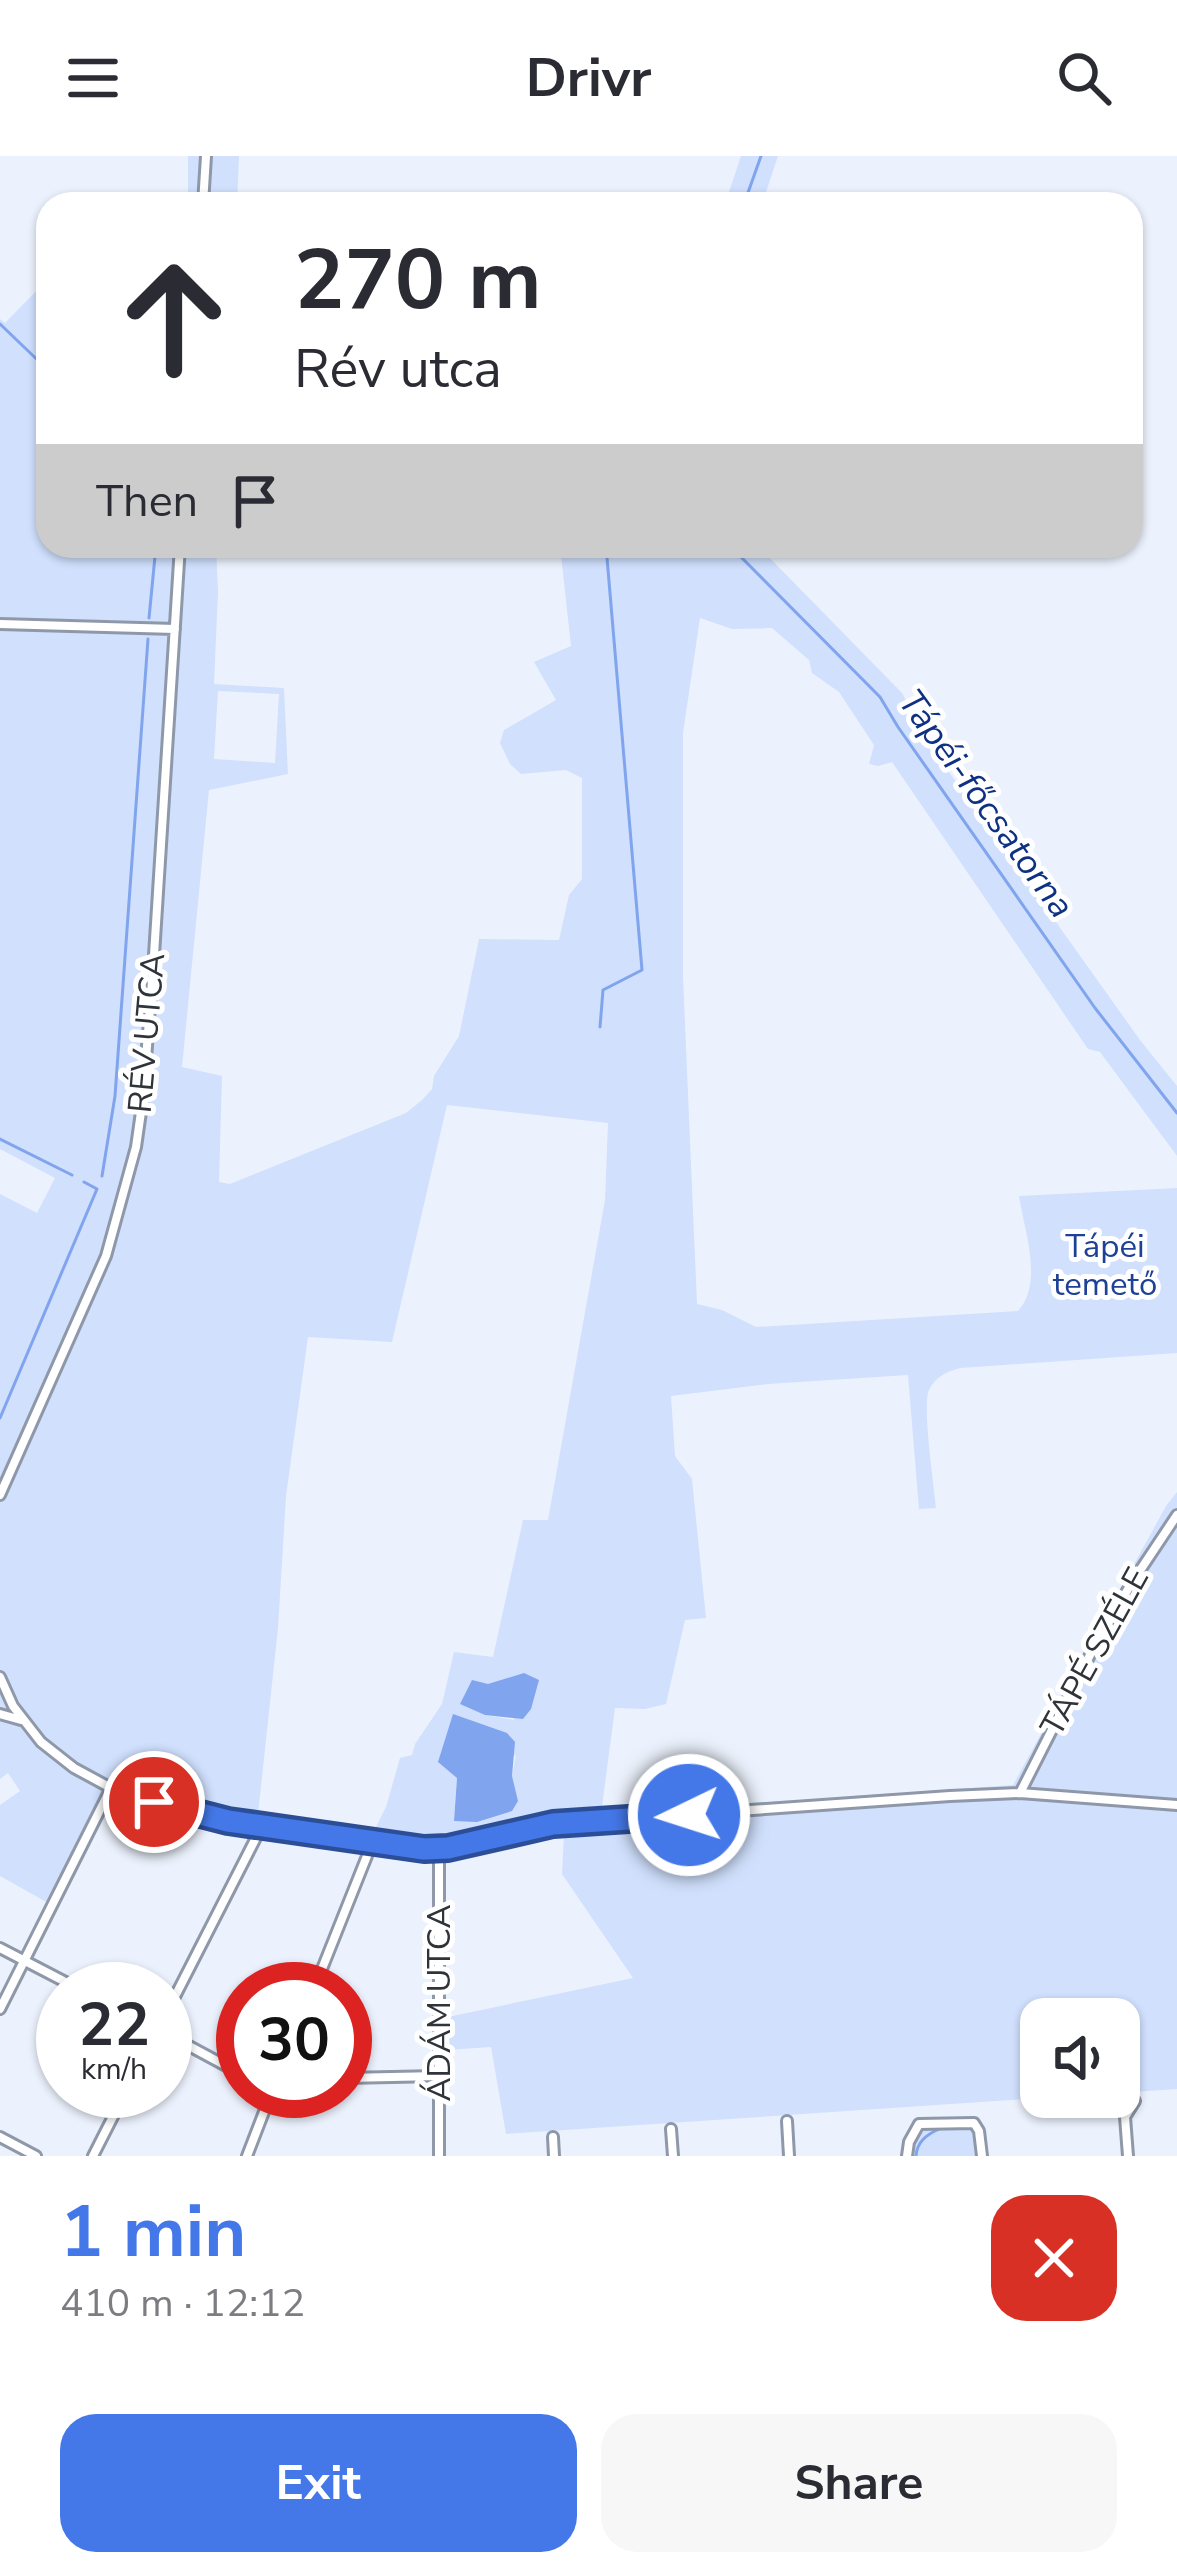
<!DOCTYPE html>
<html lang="en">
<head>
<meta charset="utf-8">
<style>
	body { margin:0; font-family:"Nunito Sans",sans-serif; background:#f7f7f7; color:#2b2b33; height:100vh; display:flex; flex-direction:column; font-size:45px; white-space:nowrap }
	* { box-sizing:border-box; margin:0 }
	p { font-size:39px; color:#7c7c81 }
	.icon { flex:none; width:66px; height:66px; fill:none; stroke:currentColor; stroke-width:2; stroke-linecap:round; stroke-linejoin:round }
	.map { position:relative; height:2000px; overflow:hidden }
	.drawer { display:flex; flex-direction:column; background:#fff; flex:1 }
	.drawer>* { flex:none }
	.guide { position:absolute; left:36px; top:36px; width:1107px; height:366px; border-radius:36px; box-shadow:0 3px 9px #0004; background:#fff; color:#2b2b33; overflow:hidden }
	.controls { position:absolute; left:1020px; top:1842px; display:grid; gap:24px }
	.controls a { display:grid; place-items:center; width:120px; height:120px; border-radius:24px; background:#fff; box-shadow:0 3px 9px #0004; font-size:60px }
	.speed { position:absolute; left:36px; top:1806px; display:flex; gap:24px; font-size:60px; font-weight:700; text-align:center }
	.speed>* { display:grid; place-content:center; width:156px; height:156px; border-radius:50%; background:#fff; box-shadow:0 3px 9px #0004; line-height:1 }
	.speed small { font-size:30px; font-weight:400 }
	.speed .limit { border:18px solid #d22; background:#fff; color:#111 }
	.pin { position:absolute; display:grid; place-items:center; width:102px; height:102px; color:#fff; margin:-51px; border:6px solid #fff; border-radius:50%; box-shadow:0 3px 12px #0007 }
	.me { position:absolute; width:132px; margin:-66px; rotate:266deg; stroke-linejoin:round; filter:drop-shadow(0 0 9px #0008) }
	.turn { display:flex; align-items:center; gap:42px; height:252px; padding:0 60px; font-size:54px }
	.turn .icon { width:156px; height:156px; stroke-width:2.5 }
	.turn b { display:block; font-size:84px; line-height:102px }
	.then { display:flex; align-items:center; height:114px; padding:0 60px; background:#0003; gap:24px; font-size:45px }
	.round { display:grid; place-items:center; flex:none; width:126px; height:126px; border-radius:36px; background:#f7f7f7 }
	.overview { display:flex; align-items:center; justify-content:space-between; height:204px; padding:0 60px }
	h1 { font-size:72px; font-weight:700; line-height:90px; color:#4478e9 }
	.primary-button { display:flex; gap:24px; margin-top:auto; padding:24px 60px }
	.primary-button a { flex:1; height:138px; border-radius:36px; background:#4478e9; color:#fff; font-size:48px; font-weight:700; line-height:138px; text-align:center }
	.primary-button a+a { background:#f7f7f7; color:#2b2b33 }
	header { display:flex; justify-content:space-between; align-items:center; height:156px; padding:0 60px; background:#fff; font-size:54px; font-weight:700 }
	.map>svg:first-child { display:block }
	.green { fill:#d0e0fd; fill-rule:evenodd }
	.water { fill:#80a4ed }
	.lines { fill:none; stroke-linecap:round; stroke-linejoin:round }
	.stream { stroke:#80a4ed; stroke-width:3 }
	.street-casing { stroke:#8e98a9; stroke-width:14 }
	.street { stroke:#fff; stroke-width:8 }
	.route-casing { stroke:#2c4e97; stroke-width:30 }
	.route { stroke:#4478e9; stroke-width:21 }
	.labels { text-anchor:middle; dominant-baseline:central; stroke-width:10; stroke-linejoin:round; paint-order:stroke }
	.street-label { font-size:33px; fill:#2f333a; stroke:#fff }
	.park-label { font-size:33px; fill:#1d4195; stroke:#fff }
	.water-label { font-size:36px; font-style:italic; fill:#0f3183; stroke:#fff }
</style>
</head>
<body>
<header><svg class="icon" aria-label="menu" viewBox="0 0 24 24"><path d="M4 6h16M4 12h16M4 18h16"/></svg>Drivr<svg class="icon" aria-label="search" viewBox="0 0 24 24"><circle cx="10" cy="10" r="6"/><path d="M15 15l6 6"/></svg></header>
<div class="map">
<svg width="1177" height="2000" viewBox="0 0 1177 2000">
	<rect width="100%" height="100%" fill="#ecf2fd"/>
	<!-- green -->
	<path class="green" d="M 188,0 L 239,0 L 237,48 L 188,48 Z
		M 741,0 L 778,0 L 762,48 L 725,48 Z
		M 48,123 L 48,390 L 216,390 L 218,436 L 214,528 L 284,532 L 288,618 L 209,634 L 182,911 L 222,920 L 219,1026 L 230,1028 L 406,957 L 422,944 L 432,933 L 434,920 L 459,880 L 479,783 L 559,784 L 569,739 L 582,723 L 582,622 L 566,614 L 521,618 L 510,608 L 500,587 L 504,574 L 556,544 L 534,506 L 571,490 L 560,390 L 758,390 L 902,537 L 929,588 L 1140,884 L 1177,930 L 1177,1000 L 1100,896 L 1088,893 L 892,606 L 878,610 L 869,608 L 874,589 L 839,536 L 812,517 L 809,504 L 772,472 L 732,473 L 700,462 L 683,577 L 683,821 L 697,1148 L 722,1154 L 756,1171 L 1018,1155 C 1044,1127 1024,1074 1019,1040 L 1177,1032 L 1177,1197 L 960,1212 C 946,1216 935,1221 929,1234 C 922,1251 934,1329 936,1352 L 919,1353 L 908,1219 L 768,1228 L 671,1240 L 675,1300 L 692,1323 L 706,1462 L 685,1464 L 666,1548 L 645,1553 L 615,1552 L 601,1658 L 1013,1629 L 1166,1350 L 1177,1336 L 1177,1933 L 1119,1937 L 1119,1863 L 1041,1863 L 1041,1941 L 1057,1941 L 506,1978 L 491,1891 L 447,1894 L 448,1861 L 633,1822 L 562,1718 L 565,1660 L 433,1687 L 374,1675 L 386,1651 L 400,1602 L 412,1599 L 415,1588 L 442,1548 L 454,1496 L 493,1501 L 523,1364 L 548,1364 L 605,1044 L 608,967 L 447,949 L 392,1186 L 308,1181 L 286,1340 L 278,1472 L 256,1677 L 191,1667 L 113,1643 L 57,1752 L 0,1720 L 0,1649 L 20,1635 L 8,1617 L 0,1623 L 0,1038 L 37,1057 L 55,1022 L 0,993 L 0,163 L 5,167 ZM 218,535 L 279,538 L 275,607 L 214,603 ZM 472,1525 L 488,1528 L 515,1564 L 485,1559 ZM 516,1599 L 512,1620 L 514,1632 L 454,1665 L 457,1621 Z
		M 965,1969 L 976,1976 L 980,2000 L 909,2000 L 918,1973 Z"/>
	<!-- water -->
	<path class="water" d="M 524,1517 L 539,1524 L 531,1553 L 523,1563 L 485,1559 L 460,1548 L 472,1524 L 488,1528 Z
		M 453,1558 L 507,1577 L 515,1586 L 512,1620 L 518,1645 L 512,1655 L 477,1666 L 454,1665 L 457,1622 L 438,1606 Z"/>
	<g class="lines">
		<!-- stream -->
		<path class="stream" d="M 744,48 L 761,0
			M 0,168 L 48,214
			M 730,390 L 880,541 L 898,571 L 1095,852 L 1177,957
			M 149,462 L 156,390
			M 600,871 L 603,834 L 642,814 L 606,390
			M 0,983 L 72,1019
			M 102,1020 L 115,940 L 148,483
			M 0,1262 L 97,1033 L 84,1026
			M 916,2000 C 917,1986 926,1979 939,1973"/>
		<defs>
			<path id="street" d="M 203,48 L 206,0
				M 0,468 L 175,473
				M 0,1339 L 106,1100 L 136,991 L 143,942 L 154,799 L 180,390
				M 0,1521 L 13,1550 L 41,1586 L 74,1612 L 111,1632 L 200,1659 L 410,1692 L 449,1692 L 553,1668 L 950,1640 L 1020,1637 L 1177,1649
				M 0,1558 L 21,1564
				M 1020,1637 L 1092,1495 L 1131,1428 L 1177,1359
				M 0,1792 L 79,1833
				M 314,1833 L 367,1700 L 369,1686
				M 0,1853 L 111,1632
				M 165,1860 L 262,1670
				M 165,1877 L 243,1919
				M 345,1922 L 439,1920
				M 787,1965 L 789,2000
				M 671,1973 L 673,2000
				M 0,1981 L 36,2000
				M 553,1981 L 554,2000
				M 93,2000 L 126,1935
				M 247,2000 L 272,1935
				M 439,2000 L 439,1693
				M 907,2000 L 909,1986 L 919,1968 L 974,1967 L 979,1975 L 982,2000
				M 1128,2000 L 1125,1961 L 1135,1945"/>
		</defs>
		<!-- street casing -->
		<use href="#street" class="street-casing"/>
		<!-- street -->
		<use href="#street" class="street"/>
	</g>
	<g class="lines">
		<defs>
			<path id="route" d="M 154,1646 L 228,1665 L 424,1693 L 448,1692 L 553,1668 L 689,1659"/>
		</defs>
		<!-- route casing -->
		<use href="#route" class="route-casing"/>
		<!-- route -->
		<use href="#route" class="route"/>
	</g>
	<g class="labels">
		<!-- street labels -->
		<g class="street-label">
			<text transform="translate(147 877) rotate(-85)">RÉV UTCA</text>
			<text transform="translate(1095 1496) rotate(-61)">TÁPÉ SZÉLE</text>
			<text transform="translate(439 1847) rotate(-90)">ÁDÁM UTCA</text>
		</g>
		<!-- park labels -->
		<g class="park-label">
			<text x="1105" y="1090">Tápéi<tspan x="1105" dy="38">temető</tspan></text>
		</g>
		<!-- water labels -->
		<g class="water-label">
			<text transform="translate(986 648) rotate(54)">Tápéi-főcsatorna</text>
		</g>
	</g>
</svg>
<div class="controls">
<a><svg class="icon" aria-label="sound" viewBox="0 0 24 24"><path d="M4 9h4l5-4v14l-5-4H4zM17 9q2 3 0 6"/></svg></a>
</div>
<div class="speed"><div>22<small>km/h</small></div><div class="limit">30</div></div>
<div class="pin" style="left:154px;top:1646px;background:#d93025"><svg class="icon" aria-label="arrive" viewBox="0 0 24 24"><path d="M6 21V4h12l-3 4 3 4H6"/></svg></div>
<svg class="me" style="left:689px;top:1659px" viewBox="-20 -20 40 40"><circle r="17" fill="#4478e9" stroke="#fff" stroke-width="3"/><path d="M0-11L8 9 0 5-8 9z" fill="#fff"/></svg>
<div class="guide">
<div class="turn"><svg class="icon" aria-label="ahead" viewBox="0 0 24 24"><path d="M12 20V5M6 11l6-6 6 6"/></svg><div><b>270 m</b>Rév utca</div></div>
<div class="then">Then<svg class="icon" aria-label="arrive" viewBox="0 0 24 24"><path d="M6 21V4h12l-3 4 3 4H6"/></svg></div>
</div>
</div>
<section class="drawer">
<div class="overview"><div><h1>1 min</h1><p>410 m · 12:12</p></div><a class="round" style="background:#d93025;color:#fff"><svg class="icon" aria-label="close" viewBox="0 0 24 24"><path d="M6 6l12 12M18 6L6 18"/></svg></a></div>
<div class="primary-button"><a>Exit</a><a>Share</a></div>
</section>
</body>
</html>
